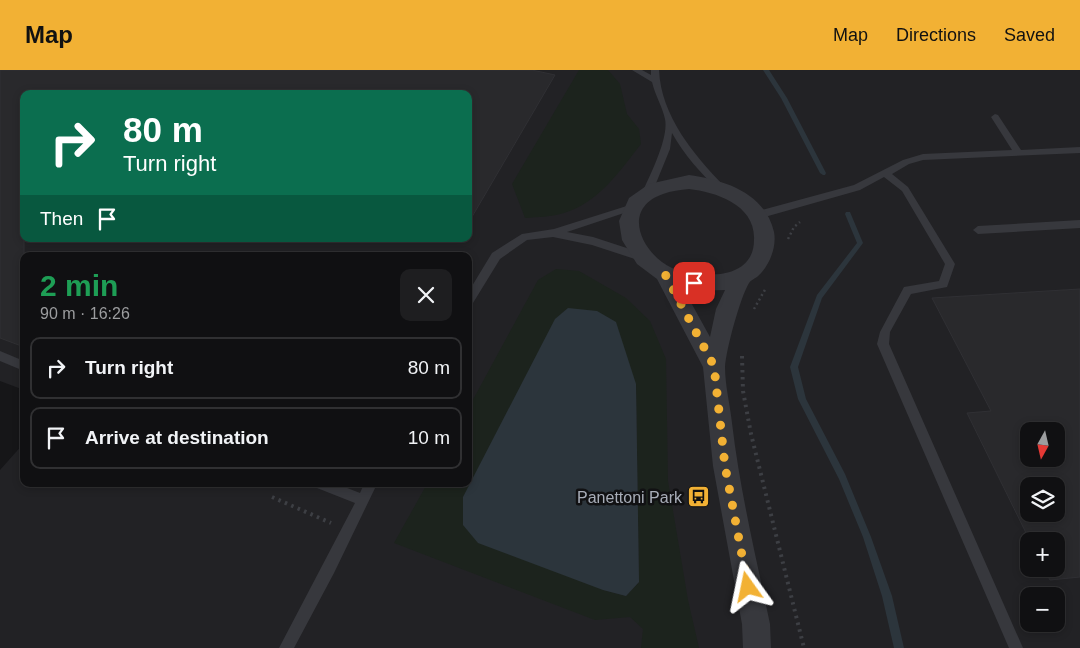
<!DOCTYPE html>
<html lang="en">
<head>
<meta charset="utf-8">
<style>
	body { margin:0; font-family:Helvetica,sans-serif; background:#1e1e20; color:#f1f3f6; height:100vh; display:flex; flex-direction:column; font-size:19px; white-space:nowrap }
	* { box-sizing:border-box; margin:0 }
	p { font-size:16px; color:#9c9d9f }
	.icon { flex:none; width:28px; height:28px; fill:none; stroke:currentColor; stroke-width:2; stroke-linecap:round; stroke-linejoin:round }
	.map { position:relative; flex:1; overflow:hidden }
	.sheet { position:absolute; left:20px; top:182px; width:452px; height:235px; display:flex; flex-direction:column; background:#101012; border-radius:10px; box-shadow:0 2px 8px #0003,0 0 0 1px #303032 }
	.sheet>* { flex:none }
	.hud { position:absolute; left:20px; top:20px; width:452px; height:152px; border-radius:10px; box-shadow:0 2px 8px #0003,0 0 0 1px #303032; background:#0b6e4f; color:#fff; overflow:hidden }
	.needle { width:32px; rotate:188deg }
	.tools { position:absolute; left:1020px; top:352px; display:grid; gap:10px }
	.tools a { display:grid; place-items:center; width:45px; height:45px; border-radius:10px; background:#101012; box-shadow:0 2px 8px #0003,0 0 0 1px #303032; font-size:25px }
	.pin { position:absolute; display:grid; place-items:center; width:42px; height:42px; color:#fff; margin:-21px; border-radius:10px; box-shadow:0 2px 8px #0006 }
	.me { position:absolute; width:55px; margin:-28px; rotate:348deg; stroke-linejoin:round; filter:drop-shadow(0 0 4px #0008) }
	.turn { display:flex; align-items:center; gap:18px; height:105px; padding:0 20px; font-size:22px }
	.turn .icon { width:65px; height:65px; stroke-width:2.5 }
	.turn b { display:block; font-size:35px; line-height:42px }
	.then { display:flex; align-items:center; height:48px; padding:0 20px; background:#0003; gap:10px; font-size:19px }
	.round { display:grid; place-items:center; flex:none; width:52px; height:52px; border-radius:10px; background:#1e1e20 }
	.overview { display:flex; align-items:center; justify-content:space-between; height:85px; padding:0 20px }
	h1 { font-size:30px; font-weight:700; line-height:38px; color:#1e9e55 }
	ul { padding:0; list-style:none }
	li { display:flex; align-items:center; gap:15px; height:62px; margin:0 10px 8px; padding:0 10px; border:2px solid #303032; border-radius:10px }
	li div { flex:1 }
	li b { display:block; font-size:19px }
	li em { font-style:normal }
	header { display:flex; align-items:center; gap:30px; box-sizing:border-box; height:70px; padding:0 25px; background:#f2b134; color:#111 }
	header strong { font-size:24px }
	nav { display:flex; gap:28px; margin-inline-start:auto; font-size:18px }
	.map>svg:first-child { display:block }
	.built { fill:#222225; fill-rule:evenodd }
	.green { fill:#1c231d; fill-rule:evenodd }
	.water { fill:#2c353c }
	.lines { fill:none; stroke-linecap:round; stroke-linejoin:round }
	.stream { fill:#2c353c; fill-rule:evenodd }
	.building { fill:#29292c; stroke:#303034; fill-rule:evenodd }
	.path-far1 { stroke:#3d3f44; stroke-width:2.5; stroke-dasharray:2 3; stroke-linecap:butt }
	.path { stroke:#3d3f44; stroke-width:4; stroke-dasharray:2.5 4.5; stroke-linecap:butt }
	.service { fill:#37383d; fill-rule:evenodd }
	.minor { fill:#37383d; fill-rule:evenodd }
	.route { stroke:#f2b134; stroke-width:9; stroke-dasharray:0 16.2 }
	.labels { text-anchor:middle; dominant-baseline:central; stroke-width:5; stroke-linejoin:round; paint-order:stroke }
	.poi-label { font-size:16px; fill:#a8adb8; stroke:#111113; text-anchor:end }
</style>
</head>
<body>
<header>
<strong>Map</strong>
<nav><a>Map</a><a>Directions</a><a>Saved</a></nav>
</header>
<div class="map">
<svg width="1080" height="578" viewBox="0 0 1080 578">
	<rect width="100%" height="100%" fill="#161618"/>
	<!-- built -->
	<path class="built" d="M 0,0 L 1080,0 L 1080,578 L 0,578 L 0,400 L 24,373 L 24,414 L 469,414 L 469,186 L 24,186 L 24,320 L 0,311 ZM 24,24 L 469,24 L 469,169 L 24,169 ZM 1029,361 L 1056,361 L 1056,389 L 1029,389 ZM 1029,416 L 1056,416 L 1056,444 L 1029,444 ZM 1029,471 L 1056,471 L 1056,499 L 1029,499 ZM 1029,526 L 1056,526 L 1056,554 L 1029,554 Z"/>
	<!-- green -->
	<path class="green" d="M 579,0 L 608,0 L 620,14 L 627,44 L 639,59 L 641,74 C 620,101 598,133 564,143 C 552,147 537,147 525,148 L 512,114 Z
		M 556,199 L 579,201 L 626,228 L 650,251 L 666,289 L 668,411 L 688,530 L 699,578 L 641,578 L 643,559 L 630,547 L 595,550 L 394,473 L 427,414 L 469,414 L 469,337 L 538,210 ZM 636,314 L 639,512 L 626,526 L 603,520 Z"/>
	<!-- water -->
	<path class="water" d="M 568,238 L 597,241 L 616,252 L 636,314 L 639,512 L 626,526 L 603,520 L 478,473 L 463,455 L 463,427 L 555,249 Z"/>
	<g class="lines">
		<!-- stream -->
		<path class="stream" d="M 763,0 L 769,0 L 787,28 L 826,103 L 825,105 L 823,105 L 820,103 L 781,28 Z
			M 846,142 L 850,142 L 863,173 L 822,228 L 798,297 L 806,329 L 845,404 L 871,467 L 892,526 L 904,578 L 894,578 L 882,526 L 863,467 L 839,409 L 798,329 L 790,297 L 817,225 L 857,173 L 845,144 Z"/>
	</g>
	<!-- building -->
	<path class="building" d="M 0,0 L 532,0 L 555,5 L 469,152 L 469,24 L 24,24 L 24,277 L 0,268 Z
		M 1080,219 L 1080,507 L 1050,510 L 1044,499 L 1056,499 L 1056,471 L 1030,471 L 967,343 L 991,341 L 932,228 ZM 1029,361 L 1056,361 L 1056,389 L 1029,389 ZM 1029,416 L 1056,416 L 1056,444 L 1029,444 Z"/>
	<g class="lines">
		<!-- path-far1 -->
		<path class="path-far1" d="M 788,169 L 794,157 L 800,152
			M 754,239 L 766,218"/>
		<!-- path -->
		<path class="path" d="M 742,286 L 743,321 L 751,364 L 804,578
			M 272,427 L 331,453"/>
		<!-- service -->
		<path class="service" d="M 632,0 L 642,0 L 651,5 L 651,0 L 659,0 C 661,46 694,85 724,116 L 724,120 L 718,120 C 701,103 684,85 672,63 L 670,79 L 652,123 L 650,125 L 644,125 L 642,123 C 650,105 669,68 665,49 C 662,36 655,25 652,12 Z
			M 995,44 L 998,45 L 1021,80 L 1080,77 L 1080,83 L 923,90 L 909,94 L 892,104 L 908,117 L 955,194 L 947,217 L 911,224 L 890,262 L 889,274 L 1023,578 L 1009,578 L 877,274 L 880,262 L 904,217 L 939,211 L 945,194 L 902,121 L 884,107 L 860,120 L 758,149 L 753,145 L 758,141 L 854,115 L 903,90 L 923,84 L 1012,80 L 991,47 Z
			M 633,134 L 636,135 L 636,139 L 567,162 L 593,167 L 645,184 L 646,187 L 645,190 L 641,191 L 592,175 L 553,167 L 527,170 L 500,189 L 473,233 L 469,234 L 469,221 L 492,183 L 522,164 L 554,159 Z
			M 1080,150 L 1080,158 L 978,164 L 973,160 L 978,156 Z
			M 0,281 L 24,291 L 24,301 L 0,291 Z
			M 315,414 L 337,414 L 360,423 L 364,414 L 377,414 L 334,503 L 294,578 L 279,578 L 355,433 L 317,418 Z"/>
		<!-- minor -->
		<path class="minor" d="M 689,105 C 725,110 765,123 774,162 C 777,177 769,197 757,207 C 754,209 751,210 749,213 C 740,228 726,280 725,297 C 725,315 730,335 732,353 C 740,421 756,487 770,554 L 771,578 L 743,578 L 742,554 L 713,396 L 703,297 L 657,209 L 637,194 L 625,175 L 622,170 L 619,151 L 629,128 L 649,114 ZM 689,119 C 716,122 756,135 754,170 C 754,180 751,189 742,196 C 730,204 719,205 706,204 C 694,204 683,203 672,198 C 642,184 620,139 663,124 C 671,121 680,120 689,119 ZM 683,218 L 691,221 L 725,220 L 716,239 L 710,267 Z"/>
	</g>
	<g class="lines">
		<!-- route -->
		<path class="route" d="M 694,213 L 684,212 L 665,204 L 714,296 L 725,396 L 748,517"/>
	</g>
	<!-- icons -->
	<defs>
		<symbol id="bus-square" viewBox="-11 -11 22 22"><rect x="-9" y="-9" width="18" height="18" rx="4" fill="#f2b134" stroke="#111113"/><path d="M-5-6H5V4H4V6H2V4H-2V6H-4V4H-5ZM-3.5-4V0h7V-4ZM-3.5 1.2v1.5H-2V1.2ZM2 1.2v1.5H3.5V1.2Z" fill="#111"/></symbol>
	</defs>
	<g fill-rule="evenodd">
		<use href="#bus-square" x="686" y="414" width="25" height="25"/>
	</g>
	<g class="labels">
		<!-- poi labels -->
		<g class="poi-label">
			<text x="682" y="427">Panettoni Park</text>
		</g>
	</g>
</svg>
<div class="tools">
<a><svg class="needle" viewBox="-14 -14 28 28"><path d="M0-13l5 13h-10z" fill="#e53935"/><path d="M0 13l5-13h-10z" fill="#9c9d9f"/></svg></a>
<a><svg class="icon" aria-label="layers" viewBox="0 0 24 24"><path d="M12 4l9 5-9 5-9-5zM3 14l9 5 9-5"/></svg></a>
<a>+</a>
<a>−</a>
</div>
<div class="pin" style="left:694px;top:213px;background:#d93025"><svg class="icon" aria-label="arrive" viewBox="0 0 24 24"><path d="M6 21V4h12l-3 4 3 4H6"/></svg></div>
<svg class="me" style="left:748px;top:517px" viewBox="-20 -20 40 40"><path d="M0-17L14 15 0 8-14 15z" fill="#f2b134" stroke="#fff" stroke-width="4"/></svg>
<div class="hud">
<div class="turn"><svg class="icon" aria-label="right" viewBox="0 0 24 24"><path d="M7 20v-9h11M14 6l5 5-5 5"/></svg><div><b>80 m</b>Turn right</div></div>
<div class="then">Then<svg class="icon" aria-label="arrive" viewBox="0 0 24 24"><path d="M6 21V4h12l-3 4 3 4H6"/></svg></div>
</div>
<section class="sheet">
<div class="overview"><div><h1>2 min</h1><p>90 m · 16:26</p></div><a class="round"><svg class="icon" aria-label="close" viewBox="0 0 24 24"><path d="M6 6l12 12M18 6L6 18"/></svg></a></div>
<ul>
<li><svg class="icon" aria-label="right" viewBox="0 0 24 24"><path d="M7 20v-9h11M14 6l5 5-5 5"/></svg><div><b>Turn right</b></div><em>80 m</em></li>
<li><svg class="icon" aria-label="arrive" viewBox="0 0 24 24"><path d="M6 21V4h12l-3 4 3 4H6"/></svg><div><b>Arrive at destination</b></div><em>10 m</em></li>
</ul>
</section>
</div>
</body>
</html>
